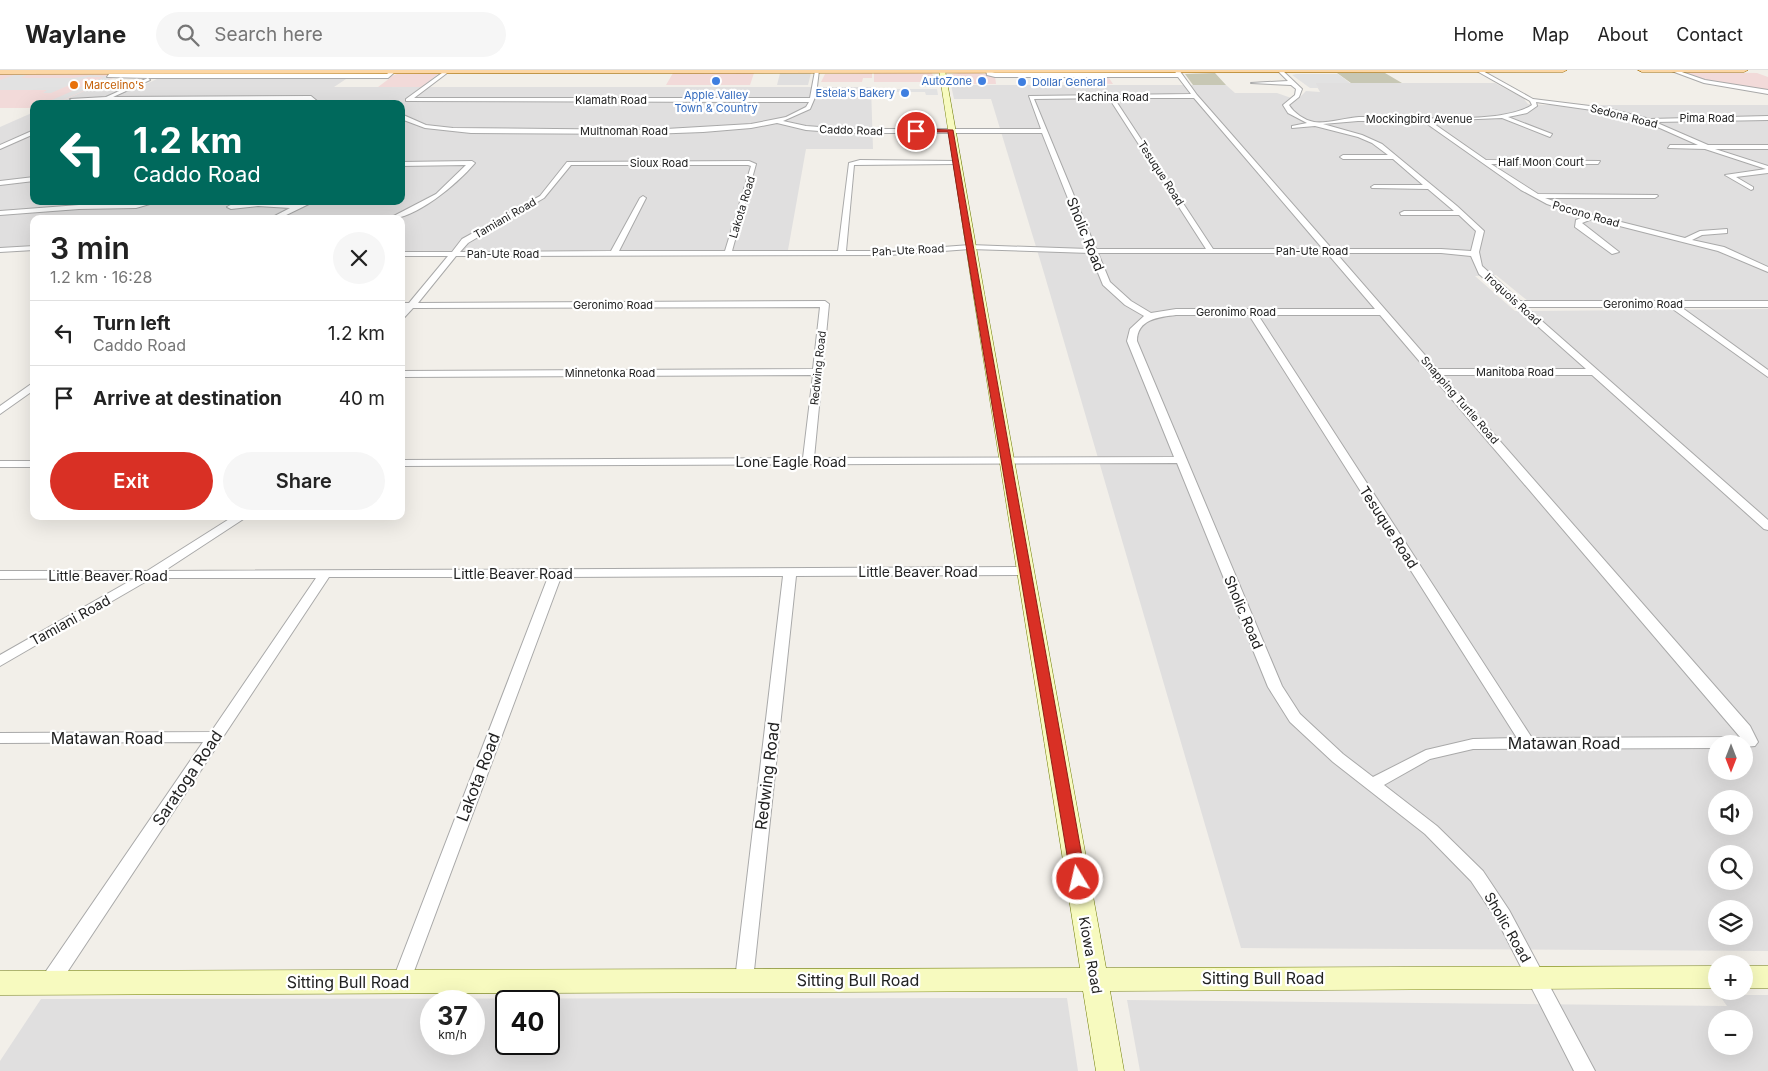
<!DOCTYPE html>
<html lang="en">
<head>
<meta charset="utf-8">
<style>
	body { margin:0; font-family:Inter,sans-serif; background:#f6f6f6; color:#222; height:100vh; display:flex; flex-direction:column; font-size:19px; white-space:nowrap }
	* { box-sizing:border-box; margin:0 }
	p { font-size:16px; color:#767676 }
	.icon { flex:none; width:28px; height:28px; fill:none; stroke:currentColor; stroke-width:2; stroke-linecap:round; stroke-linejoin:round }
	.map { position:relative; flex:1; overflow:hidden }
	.drawer { position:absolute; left:30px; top:145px; width:375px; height:305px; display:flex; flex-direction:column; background:#fff; border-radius:10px; box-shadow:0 5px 20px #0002 }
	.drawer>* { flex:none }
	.top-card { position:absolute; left:30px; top:30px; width:375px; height:105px; border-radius:10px; box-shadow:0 5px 20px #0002; background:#00695c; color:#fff; overflow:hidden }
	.needle { width:32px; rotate:180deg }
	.fabs { position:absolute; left:1708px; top:665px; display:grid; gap:10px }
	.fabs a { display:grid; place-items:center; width:45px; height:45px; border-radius:50%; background:#fff; box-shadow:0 5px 20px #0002; font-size:25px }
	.speed { position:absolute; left:420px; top:920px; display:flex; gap:10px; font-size:25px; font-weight:700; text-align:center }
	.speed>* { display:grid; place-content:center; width:65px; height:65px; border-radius:50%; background:#fff; box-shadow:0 5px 20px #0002; line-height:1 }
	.speed small { font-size:12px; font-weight:400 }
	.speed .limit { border:2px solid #111; border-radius:8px; background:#fff; color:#111 }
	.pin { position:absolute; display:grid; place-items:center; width:42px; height:42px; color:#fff; margin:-21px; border:2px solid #fff; border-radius:50%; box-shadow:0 1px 5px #0007 }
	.me { position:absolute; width:55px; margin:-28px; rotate:351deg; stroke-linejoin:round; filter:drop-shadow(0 0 4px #0008) }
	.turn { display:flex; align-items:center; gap:18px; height:105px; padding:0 20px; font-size:22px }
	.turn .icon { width:65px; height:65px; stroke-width:2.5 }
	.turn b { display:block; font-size:35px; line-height:42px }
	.round { display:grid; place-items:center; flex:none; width:52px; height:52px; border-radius:26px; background:#f6f6f6 }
	.head { display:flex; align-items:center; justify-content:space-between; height:85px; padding:0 20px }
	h1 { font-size:30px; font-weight:600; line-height:38px }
	.action { display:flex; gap:10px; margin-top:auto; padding:10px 20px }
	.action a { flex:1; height:58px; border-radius:30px; background:#d93025; color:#fff; font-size:20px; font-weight:600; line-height:58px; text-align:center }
	.action a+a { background:#f6f6f6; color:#222 }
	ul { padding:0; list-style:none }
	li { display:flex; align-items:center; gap:15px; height:65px; padding:0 20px; border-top:1px solid #e0e0e0 }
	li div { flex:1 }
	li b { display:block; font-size:19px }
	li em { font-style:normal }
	header { display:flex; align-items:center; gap:30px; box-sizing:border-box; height:70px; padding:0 25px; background:#fff; border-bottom:1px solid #e0e0e0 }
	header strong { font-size:24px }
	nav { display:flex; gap:28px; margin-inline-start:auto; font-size:18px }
	.search { width:350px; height:45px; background:#f6f6f6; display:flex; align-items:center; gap:12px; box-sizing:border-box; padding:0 18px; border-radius:28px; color:#767676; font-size:19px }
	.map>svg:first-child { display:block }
	.residential { fill:#e0dfdf; fill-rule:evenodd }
	.commercial { fill:#f2dad9 }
	.construction { fill:#c7c7b4 }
	.parking { fill:#e2e2e2 }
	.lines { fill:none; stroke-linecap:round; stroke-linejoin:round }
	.street-casing { stroke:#a9a9a9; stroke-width:2 }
	.secondary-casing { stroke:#707d05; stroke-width:1 }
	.primary-casing { stroke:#a06b00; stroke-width:1 }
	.street { fill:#fff; fill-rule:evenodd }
	.secondary { fill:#f7fabf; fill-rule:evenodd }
	.primary { fill:#fcd6a4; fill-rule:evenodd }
	.route { fill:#d93025; stroke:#8d1f18 }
	.shop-dot { fill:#3f7fe0; stroke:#fff; stroke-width:2 }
	.food-dot { fill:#e8710a; stroke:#fff; stroke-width:2 }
	.labels { text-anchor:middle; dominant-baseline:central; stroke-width:4.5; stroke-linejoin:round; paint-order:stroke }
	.far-shop-label { font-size:11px; fill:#366cbe; stroke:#fff; text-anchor:end }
	.far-food-label { font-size:11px; fill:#c56008; stroke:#fff; text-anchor:start }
	.far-street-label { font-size:11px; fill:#222; stroke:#fff }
	.street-label { font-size:14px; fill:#222; stroke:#fff }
	.near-street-label { font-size:16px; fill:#222; stroke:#fff }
</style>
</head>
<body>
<header>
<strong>Waylane</strong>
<div class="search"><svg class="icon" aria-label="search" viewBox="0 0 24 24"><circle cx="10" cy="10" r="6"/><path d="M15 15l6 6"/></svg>Search here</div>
<nav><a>Home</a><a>Map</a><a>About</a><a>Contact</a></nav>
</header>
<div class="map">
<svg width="1768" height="1001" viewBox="0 0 1768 1001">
	<rect width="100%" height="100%" fill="#f2efe9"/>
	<!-- residential -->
	<path class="residential" d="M 780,3 L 811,3 L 808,15 L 777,15 Z
		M 179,7 L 349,7 L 334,17 L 871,17 L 873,79 L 806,79 L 788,180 L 401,181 L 401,149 L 34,149 L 34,175 L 0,178 L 0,57 L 34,42 L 34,131 L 401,131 L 401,34 L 55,34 L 93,17 L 140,17 L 159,8 Z
		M 1315,13 L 1495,13 L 1523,28 L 1528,34 L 1544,35 L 1768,35 L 1768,230 L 1528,231 L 1496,205 L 1475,206 L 1515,241 L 1768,239 L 1768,881 L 1241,878 L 1044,203 L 991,29 L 954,29 L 951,15 L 1226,15 L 1235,23 L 1277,23 L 1297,30 L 1306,21 L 1320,22 ZM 1716,674 L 1744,674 L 1744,701 L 1716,701 ZM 1716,729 L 1744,729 L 1744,756 L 1716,756 ZM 1716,784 L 1744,784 L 1744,811 L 1716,811 ZM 1716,839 L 1744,839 L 1744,866 L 1716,866 Z
		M 1719,925 L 1768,925 L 1768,1001 L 1140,1001 L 1127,930 L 1727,936 ZM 1716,949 L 1744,949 L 1744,976 L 1716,976 Z
		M 1067,928 L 1078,1001 L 0,1001 L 0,991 L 41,929 ZM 431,931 L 474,931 L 474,974 L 431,974 ZM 506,931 L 549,931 L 549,974 L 506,974 Z"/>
	<!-- commercial -->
	<path class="commercial" d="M 1689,2 L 1757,3 L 1768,7 L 1768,21 L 1704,10 L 1686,4 Z
		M 673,3 L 754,3 L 750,15 L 666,15 Z
		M 872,3 L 872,8 L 863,8 L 862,12 L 821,12 L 825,4 Z
		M 874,3 L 932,3 L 935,12 L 874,12 Z
		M 959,3 L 979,3 L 995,6 L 996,14 L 954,14 L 952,4 Z
		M 0,4 L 122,4 L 55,34 L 34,34 L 34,38 L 0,38 Z
		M 397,4 L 438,4 L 422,17 L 378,17 L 390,8 L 389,7 Z
		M 1067,5 L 1107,5 L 1113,14 L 1072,13 Z"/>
	<!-- construction -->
	<path class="construction" d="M 1215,3 L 1226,15 L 1193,15 L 1185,4 Z
		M 1337,3 L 1385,3 L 1402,13 L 1351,13 Z"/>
	<!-- parking -->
	<path class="parking" d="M 1296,4 L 1338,4 L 1350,13 L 1315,13 L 1319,18 L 1310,18 L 1292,5 Z
		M 14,5 L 27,5 L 20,8 L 74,8 L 91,5 L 114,7 L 54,34 L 43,34 L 104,7 L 88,7 L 51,23 L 43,23 L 47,20 L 0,20 L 0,10 Z
		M 882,19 L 937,19 L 938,25 L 926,25 L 925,22 L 876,22 Z"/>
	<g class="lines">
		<defs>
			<path id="street" d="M 392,0 L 396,1 L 388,8 L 148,8 L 150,10 L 113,27 L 311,26 L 317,31 L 314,33 L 310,30 L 73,31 L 70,29 L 106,27 L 148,8 L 107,7 L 109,4 L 387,4 Z
				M 446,0 L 451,0 L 414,28 L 810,28 L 815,1 L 819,0 L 816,25 L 810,39 L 783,51 L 806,56 L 846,59 L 1041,59 L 1029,26 L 1191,24 L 1178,7 L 995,7 L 987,5 L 986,0 L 995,3 L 1176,3 L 1174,0 L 1179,0 L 1197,25 L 1332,179 L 1441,179 L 1471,181 L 1476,161 L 1459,145 L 1401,145 L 1400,143 L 1404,141 L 1454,141 L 1428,119 L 1372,118 L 1371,117 L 1374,115 L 1423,115 L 1393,89 L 1343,89 L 1340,87 L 1343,85 L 1388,85 L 1372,73 L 1358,67 L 1315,56 L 1292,58 L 1292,56 L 1307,53 L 1288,43 L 1283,35 L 1295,25 L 1296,19 L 1291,15 L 1251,13 L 1288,11 L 1277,0 L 1282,0 L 1302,19 L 1299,27 L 1289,35 C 1294,43 1304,50 1314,52 C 1325,54 1346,48 1359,47 C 1400,46 1500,56 1532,35 L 1530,31 L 1475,0 L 1481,0 L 1533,29 L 1606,38 L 1650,49 L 1768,46 L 1768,50 L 1655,52 L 1708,75 L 1768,75 L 1768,79 L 1715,79 L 1768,96 L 1768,103 L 1736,107 L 1753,117 L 1753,119 L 1751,120 L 1725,105 L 1766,99 L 1705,79 L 1668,78 L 1670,75 L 1698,75 L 1644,51 L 1606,42 L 1536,32 L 1537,36 L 1527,43 L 1508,47 L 1552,64 L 1550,67 L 1502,48 L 1430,51 L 1486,90 L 1600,91 L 1598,94 L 1491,94 L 1538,124 L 1657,125 L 1658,126 L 1655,128 L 1545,128 L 1593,145 L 1685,168 L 1700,161 L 1727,159 L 1727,163 L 1702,165 L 1692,170 L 1724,177 L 1768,197 L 1768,202 L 1718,181 L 1592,149 L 1582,153 L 1619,182 L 1612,184 L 1575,157 L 1576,150 L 1584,147 L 1547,134 L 1521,120 L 1423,51 L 1358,51 L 1323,54 L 1362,65 L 1382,74 L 1457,136 L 1484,161 L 1479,182 L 1482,196 L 1520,231 L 1768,231 L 1768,237 L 1681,237 L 1768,300 L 1768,307 L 1670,237 L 1526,237 L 1768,450 L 1768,460 L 1764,459 L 1592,305 L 1442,305 L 1750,656 L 1758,672 L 1755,676 L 1744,677 L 1744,674 L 1716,674 L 1716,678 L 1473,679 L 1430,689 L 1384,715 L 1437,756 L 1483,801 L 1509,840 L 1595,1001 L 1574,1001 L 1497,850 L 1471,811 L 1425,764 L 1333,692 L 1290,652 L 1268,617 L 1177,393 L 401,396 L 401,390 L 803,388 L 813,305 L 401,307 L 401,301 L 813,299 L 820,237 L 413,238 L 401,251 L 401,242 L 404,239 L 401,239 L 401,233 L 409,233 L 448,186 L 401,186 L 401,182 L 452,182 L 462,169 L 540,126 L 567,92 L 749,91 L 756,94 L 732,181 L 838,181 L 849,93 L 860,90 L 956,91 L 958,94 L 854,95 L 846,181 L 889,181 L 970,175 L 1088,179 L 1042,63 L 846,63 L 806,60 L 777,53 L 751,58 L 703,62 L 649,64 L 471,63 L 425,58 L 401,49 L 401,44 L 426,55 L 453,58 L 649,60 L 751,54 L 786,47 L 806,37 L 809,32 L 406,31 L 406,29 ZM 1109,28 L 1206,179 L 1096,179 L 1034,29 ZM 1114,28 L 1194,28 L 1323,179 L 1213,179 ZM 571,95 L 748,95 L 751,96 L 725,181 L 619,181 L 646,128 L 643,126 L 640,128 L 611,181 L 460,182 L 468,173 L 544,128 ZM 970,179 L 1090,183 L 1103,215 L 1125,235 L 1144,246 L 1130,259 L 1127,271 L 1174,387 L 814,388 L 829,234 L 825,231 L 418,233 L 456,186 L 889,185 ZM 1098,183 L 1327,183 L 1375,239 L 1176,239 L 1151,243 L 1131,231 L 1110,212 ZM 1336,183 L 1441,183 L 1471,186 L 1479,204 L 1586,299 L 1437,299 ZM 1176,245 L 1249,245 L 1517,668 L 1473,669 L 1426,680 L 1373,707 L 1343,684 L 1300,644 L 1282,616 L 1137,271 C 1137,249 1159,247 1176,245 ZM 1258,245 L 1380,245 L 1740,667 L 1532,668 Z
				M 1669,0 L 1676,0 L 1705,10 L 1768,20 L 1768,24 L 1704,13 Z
				M 34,60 L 34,64 L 0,79 L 0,75 Z
				M 401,92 L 472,91 L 475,93 C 457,114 416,149 388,149 L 436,124 L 466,95 L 401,96 Z
				M 34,107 L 34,111 L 0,115 L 0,111 Z
				M 147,131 L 160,131 L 136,138 L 79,139 L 0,145 L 0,141 L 79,135 L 136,134 Z
				M 306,131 L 315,131 L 278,149 L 269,149 L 290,138 L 258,136 L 231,139 L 227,137 C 248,124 284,141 306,131 Z
				M 34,176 L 34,180 L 0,182 L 0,178 Z
				M 34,312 L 34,320 L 0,344 L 0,336 Z
				M 0,391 L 34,391 L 34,397 L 0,397 Z
				M 234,446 L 248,446 L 164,501 L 1026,497 L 1032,501 L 1026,505 L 796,506 L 753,910 L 751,916 L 744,918 L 737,916 L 735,910 L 783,506 L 561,507 L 410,912 L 408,918 L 401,920 L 394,918 L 392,912 L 548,507 L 329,507 L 56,919 L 49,921 L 42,919 L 40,913 L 42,907 L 203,672 L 0,673 L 0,663 L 211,662 L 316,508 L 152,508 L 0,596 L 0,585 L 135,508 L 0,509 L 0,501 L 147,501 Z"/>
			<path id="secondary" d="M 939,0 L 945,0 C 997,300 1052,598 1106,898 L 1716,896 L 1716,918 L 1110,921 L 1124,1001 L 1096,1001 L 1083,921 L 0,925 L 0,901 L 1080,898 C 1033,598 984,300 939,0 Z
				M 1744,896 L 1768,896 L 1768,918 L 1744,918 Z"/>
			<path id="primary" d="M 0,0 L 1567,0 L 1563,2 L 0,4 Z
				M 1638,0 L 1748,0 L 1744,2 L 1642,2 Z"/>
		</defs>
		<!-- street casing -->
		<use href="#street" class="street-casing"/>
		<!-- secondary casing -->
		<use href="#secondary" class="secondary-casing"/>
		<!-- primary casing -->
		<use href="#primary" class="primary-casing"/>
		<!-- street -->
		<use href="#street" class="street"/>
		<!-- secondary -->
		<use href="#secondary" class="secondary"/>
		<!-- primary -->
		<use href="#primary" class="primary"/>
	</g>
	<!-- route -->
	<path class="route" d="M 914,59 L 953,60 C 996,310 1042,560 1086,809 L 1084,814 L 1078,816 L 1073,814 L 1071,809 C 1030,560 987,312 948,62 L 916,62 Z"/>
	<!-- markers -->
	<g class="shop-dot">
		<circle cx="716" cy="11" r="5"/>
		<circle cx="982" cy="11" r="5"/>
		<circle cx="1022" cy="12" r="5"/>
		<circle cx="905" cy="23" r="5"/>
	</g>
	<circle class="food-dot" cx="74" cy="15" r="5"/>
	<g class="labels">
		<!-- far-shop labels -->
		<g class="far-shop-label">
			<text x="972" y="11">AutoZone</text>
			<text x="1032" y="12" text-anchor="start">Dollar General</text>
			<text x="895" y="23">Estela's Bakery</text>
			<text x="716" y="25" text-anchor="middle">Apple Valley<tspan x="716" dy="13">Town &amp; Country</tspan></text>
		</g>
		<!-- far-food labels -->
		<g class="far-food-label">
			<text x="84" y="15">Marcelino's</text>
		</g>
		<!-- far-street labels -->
		<g class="far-street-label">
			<text x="1113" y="27">Kachina Road</text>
			<text x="611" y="30">Klamath Road</text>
			<text transform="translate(1624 46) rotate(14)">Sedona Road</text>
			<text x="1707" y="48">Pima Road</text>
			<text x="1419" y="49">Mockingbird Avenue</text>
			<text transform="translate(851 60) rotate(2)">Caddo Road</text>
			<text x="624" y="61">Multnomah Road</text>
			<text x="1541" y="92">Half Moon Court</text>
			<text x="659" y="93">Sioux Road</text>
			<text transform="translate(1161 103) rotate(57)">Tesuque Road</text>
			<text transform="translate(742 137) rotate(-73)">Lakota Road</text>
			<text transform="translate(1586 144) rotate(16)">Pocono Road</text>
			<text transform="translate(505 148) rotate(-30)">Tamiani Road</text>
			<text transform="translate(908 180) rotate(-3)">Pah-Ute Road</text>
			<text x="1312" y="181">Pah-Ute Road</text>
			<text x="503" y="184">Pah-Ute Road</text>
			<text transform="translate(1513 229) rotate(42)">Iroquois Road</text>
			<text x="1643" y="234">Geronimo Road</text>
			<text x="613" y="235">Geronimo Road</text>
			<text x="1236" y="242">Geronimo Road</text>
			<text transform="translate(818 298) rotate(-84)">Redwing Road</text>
			<text x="1515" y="302">Manitoba Road</text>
			<text x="610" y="303">Minnetonka Road</text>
			<text transform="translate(1460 330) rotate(49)">Snapping Turtle Road</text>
		</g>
		<!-- street labels -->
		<g class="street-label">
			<text transform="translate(1086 164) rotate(68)">Sholic Road</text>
			<text x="791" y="391">Lone Eagle Road</text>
			<text transform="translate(1389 457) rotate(57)">Tesuque Road</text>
			<text x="918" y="501">Little Beaver Road</text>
			<text x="513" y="503">Little Beaver Road</text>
			<text x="108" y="505">Little Beaver Road</text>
			<text transform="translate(1244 542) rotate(67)">Sholic Road</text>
			<text transform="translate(70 550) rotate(-29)">Tamiani Road</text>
			<text transform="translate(1508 857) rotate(60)">Sholic Road</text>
			<text transform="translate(1091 885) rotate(80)">Kiowa Road</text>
		</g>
		<!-- near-street labels -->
		<g class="near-street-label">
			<text x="107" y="668">Matawan Road</text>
			<text x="1564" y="673">Matawan Road</text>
			<text transform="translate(767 706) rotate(-83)">Redwing Road</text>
			<text transform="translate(478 707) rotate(-69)">Lakota Road</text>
			<text transform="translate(187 708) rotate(-56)">Saratoga Road</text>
			<text x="1263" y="908">Sitting Bull Road</text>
			<text x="858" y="910">Sitting Bull Road</text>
			<text x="348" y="912">Sitting Bull Road</text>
		</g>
	</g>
</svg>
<div class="fabs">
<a><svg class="needle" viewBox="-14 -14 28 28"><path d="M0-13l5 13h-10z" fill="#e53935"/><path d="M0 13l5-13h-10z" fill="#767676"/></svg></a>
<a><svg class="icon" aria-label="sound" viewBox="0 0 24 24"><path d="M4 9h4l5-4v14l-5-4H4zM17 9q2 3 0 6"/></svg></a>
<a><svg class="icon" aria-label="search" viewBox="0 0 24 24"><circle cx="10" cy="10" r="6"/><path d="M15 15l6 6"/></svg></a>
<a><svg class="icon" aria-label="layers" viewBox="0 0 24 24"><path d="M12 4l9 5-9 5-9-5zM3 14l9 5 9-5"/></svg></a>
<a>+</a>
<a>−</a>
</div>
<div class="speed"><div>37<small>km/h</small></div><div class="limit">40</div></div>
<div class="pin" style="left:916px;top:61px;background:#d93025"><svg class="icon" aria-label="arrive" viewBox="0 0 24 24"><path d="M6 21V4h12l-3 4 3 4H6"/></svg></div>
<svg class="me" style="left:1078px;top:809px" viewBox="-20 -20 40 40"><circle r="17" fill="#d93025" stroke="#fff" stroke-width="3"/><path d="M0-11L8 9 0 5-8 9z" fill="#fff"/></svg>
<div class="top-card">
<div class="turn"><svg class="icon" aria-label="left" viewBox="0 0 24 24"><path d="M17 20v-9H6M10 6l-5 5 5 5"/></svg><div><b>1.2 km</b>Caddo Road</div></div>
</div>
<section class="drawer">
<div class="head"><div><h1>3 min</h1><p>1.2 km · 16:28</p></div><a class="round"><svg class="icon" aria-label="close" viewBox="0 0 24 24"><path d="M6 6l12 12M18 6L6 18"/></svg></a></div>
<ul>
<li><svg class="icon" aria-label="left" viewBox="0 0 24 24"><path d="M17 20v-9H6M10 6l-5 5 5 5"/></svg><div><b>Turn left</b><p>Caddo Road</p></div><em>1.2 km</em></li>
<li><svg class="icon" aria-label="arrive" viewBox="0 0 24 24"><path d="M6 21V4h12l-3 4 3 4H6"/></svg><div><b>Arrive at destination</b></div><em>40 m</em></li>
</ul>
<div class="action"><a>Exit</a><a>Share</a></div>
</section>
</div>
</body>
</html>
